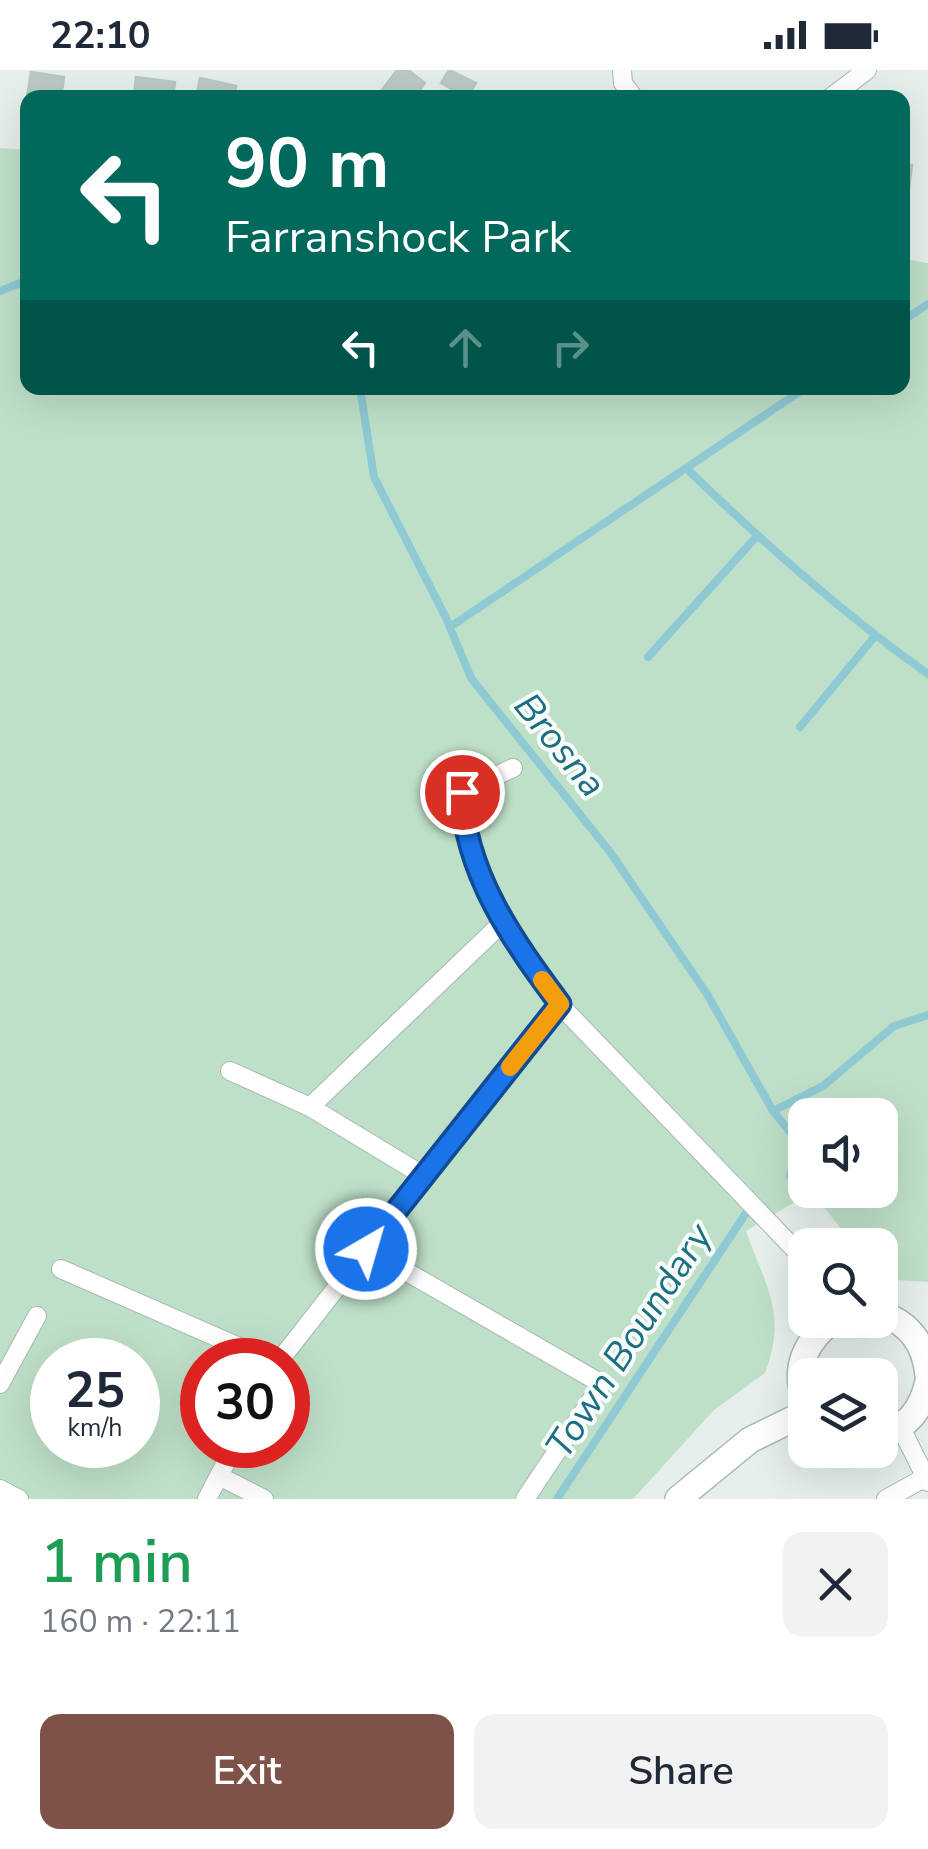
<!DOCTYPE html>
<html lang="en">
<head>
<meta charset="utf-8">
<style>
	body { margin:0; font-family:"Nunito Sans",sans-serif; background:#f2f2f3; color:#1f2937; height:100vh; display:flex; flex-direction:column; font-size:38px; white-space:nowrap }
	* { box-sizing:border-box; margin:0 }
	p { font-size:32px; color:#747a83 }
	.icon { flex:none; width:55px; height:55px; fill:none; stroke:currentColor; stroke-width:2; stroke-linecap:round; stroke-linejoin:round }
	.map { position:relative; height:1429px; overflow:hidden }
	.details { display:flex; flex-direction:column; background:#fff; flex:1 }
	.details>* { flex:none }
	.guide { position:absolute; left:20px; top:20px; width:890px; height:305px; border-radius:20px; box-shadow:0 10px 40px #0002; background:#00695c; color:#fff; overflow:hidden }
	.tools { position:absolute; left:788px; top:1028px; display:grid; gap:20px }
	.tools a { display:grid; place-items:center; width:110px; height:110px; border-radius:20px; background:#fff; box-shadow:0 10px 40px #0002; font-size:50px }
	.speed { position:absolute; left:30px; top:1268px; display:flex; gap:20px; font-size:50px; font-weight:700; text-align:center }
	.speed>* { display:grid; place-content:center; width:130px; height:130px; border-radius:50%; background:#fff; box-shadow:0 10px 40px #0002; line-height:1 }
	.speed small { font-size:25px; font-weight:400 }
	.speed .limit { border:15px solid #d22; background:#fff; color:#111 }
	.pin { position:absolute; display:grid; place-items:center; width:85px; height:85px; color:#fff; margin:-42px; border:5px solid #fff; border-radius:50%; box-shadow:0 2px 10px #0007 }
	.me { position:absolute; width:110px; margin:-55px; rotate:38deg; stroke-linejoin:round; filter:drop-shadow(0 0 8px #0008) }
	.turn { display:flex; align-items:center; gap:35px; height:210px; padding:0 40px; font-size:45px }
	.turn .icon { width:130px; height:130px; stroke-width:2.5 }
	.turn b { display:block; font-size:70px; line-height:85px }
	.lanes { display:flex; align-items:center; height:95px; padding:0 40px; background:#0003; justify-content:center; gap:50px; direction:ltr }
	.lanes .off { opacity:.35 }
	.round { display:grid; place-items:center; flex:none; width:105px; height:105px; border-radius:20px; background:#f2f2f3 }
	.head { display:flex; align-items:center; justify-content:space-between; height:170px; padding:0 40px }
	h1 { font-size:60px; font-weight:600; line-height:75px; color:#1e9e55 }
	.action { display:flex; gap:20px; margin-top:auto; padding:20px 40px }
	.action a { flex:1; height:115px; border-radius:20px; background:#7f5249; color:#fff; font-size:40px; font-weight:600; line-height:115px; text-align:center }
	.action a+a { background:#f2f2f3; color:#1f2937 }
	.status { display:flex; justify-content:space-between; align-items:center; height:70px; padding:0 50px; background:#fff; direction:ltr }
	.status svg { height:28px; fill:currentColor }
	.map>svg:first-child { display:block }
	.green { fill:#bfe0c8; fill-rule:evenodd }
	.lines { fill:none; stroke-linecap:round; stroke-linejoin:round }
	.stream { stroke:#8ec9d4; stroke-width:8 }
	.building { fill:#bbcac4; stroke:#b8c9c2; stroke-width:2.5 }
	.minor-casing { stroke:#a8b8b2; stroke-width:20 }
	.secondary-casing { stroke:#a4bbb3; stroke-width:28 }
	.minor { stroke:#fff; stroke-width:18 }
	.secondary { stroke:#fff; stroke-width:25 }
	.route-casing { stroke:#114b97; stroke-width:25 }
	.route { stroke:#1a73e8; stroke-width:18 }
	.slow { stroke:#f59e0b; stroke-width:18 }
	.labels { text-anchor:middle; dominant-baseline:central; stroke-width:8; stroke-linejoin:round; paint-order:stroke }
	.water-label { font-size:38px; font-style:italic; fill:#1c6f80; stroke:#f7fbf9 }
</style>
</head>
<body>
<div class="status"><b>22:10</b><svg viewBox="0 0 49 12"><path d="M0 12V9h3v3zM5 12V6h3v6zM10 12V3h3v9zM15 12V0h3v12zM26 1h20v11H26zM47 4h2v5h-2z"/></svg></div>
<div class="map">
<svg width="928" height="1429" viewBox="0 0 928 1429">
	<rect width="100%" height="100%" fill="#e6efeb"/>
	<!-- green -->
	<path class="green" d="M 0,78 L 27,80 L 28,318 L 902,318 L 903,189 L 928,193 L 928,1212 L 881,1209 L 880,1175 L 854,1175 L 812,1122 L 746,1161 C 765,1216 788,1243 765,1303 L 714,1340 L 633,1429 L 0,1429 ZM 805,1045 L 880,1045 L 880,1120 L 805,1120 ZM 52,1290 L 138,1290 L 138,1375 L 52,1375 ZM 202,1290 L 288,1290 L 288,1375 L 202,1375 Z"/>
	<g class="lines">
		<!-- stream -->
		<path class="stream" d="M 0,221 L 28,210
			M 902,251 L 928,234
			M 360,318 L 374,407 L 446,548 L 471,608 L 610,782 L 707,924 L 773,1041 L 799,1073 L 790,1106
			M 688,400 C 764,473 842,543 928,604
			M 450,557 L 805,318
			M 648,587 L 757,466
			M 800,657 L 875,566
			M 773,1041 L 823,1016 L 894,956 L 928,945
			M 557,1429 L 746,1143"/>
	</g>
	<!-- building -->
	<path class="building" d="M 397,0 L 408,0 L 425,13 L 414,28 L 376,28 Z
		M 449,0 L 476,13 L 467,28 L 441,13 Z
		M 31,2 L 64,7 L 61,28 L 28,28 L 26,34 Z
		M 136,7 L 175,12 L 173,28 L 134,28 Z
		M 200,8 L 236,16 L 234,28 L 196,28 Z
		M 902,94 L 912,95 L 907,132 L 902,132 Z"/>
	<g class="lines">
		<defs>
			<path id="minor" d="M 622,0 L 623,13 L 634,28
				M 830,28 L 867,0
				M 513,698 L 462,722 L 463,750 L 501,854 L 560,935 L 805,1190
				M 230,1001 L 310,1037 L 501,854
				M 310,1037 L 424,1106 L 560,935
				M 367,1179 L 602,1314 L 525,1429
				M 61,1199 L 269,1290
				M 280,1290 L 424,1106
				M 0,1314 L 37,1246
				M 901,1358 L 928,1412
				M 219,1406 L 264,1429
				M 0,1419 L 19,1429
				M 207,1429 L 235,1375
				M 886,1429 L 928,1406"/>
			<path id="secondary" d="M 880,1244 C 910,1252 925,1276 928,1305
				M 805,1329 C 792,1297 808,1269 833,1250
				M 880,1367 C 907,1357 922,1340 928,1311
				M 678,1429 L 750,1370 L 805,1343"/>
		</defs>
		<!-- minor casing -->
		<use href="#minor" class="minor-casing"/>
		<!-- secondary casing -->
		<use href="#secondary" class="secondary-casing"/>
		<!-- minor -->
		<use href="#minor" class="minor"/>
		<!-- secondary -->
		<use href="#secondary" class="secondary"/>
	</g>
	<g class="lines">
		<defs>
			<path id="route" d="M 366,1179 L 560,934 C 514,872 464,803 462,722"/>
		</defs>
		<!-- route casing -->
		<use href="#route" class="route-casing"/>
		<!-- route -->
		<use href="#route" class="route"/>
		<!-- slow -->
		<path class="slow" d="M 510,997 L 560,934 L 542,910"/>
	</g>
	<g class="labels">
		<!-- water labels -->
		<g class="water-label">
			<text transform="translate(560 675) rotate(51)">Brosna</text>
			<text transform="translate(629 1271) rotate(-57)">Town Boundary</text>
		</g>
	</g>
</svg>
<div class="tools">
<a><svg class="icon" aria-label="sound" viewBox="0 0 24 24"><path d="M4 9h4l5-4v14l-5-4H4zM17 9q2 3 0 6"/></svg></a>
<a><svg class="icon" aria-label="search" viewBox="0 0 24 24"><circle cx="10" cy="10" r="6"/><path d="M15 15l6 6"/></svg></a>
<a><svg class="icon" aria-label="layers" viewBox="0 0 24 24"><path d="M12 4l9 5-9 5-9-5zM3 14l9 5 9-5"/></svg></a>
</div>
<div class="speed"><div>25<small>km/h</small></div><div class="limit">30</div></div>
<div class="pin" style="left:462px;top:722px;background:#d93025"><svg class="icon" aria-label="arrive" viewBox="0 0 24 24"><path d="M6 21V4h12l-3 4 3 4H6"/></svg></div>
<svg class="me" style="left:366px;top:1179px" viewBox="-20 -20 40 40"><circle r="17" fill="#1a73e8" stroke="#fff" stroke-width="3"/><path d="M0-11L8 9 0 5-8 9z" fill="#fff"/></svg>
<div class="guide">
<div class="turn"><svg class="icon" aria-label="left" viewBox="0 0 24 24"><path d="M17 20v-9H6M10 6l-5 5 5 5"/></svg><div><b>90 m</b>Farranshock Park</div></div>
<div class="lanes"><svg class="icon" aria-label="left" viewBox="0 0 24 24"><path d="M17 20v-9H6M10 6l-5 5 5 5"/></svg><svg class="icon off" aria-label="ahead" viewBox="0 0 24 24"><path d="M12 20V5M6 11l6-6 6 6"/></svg><svg class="icon off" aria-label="right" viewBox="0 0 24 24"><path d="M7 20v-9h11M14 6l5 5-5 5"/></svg></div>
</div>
</div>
<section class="details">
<div class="head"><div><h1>1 min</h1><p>160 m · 22:11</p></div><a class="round"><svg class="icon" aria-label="close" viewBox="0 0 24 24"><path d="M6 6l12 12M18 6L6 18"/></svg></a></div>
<div class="action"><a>Exit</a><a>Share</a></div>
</section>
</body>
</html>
